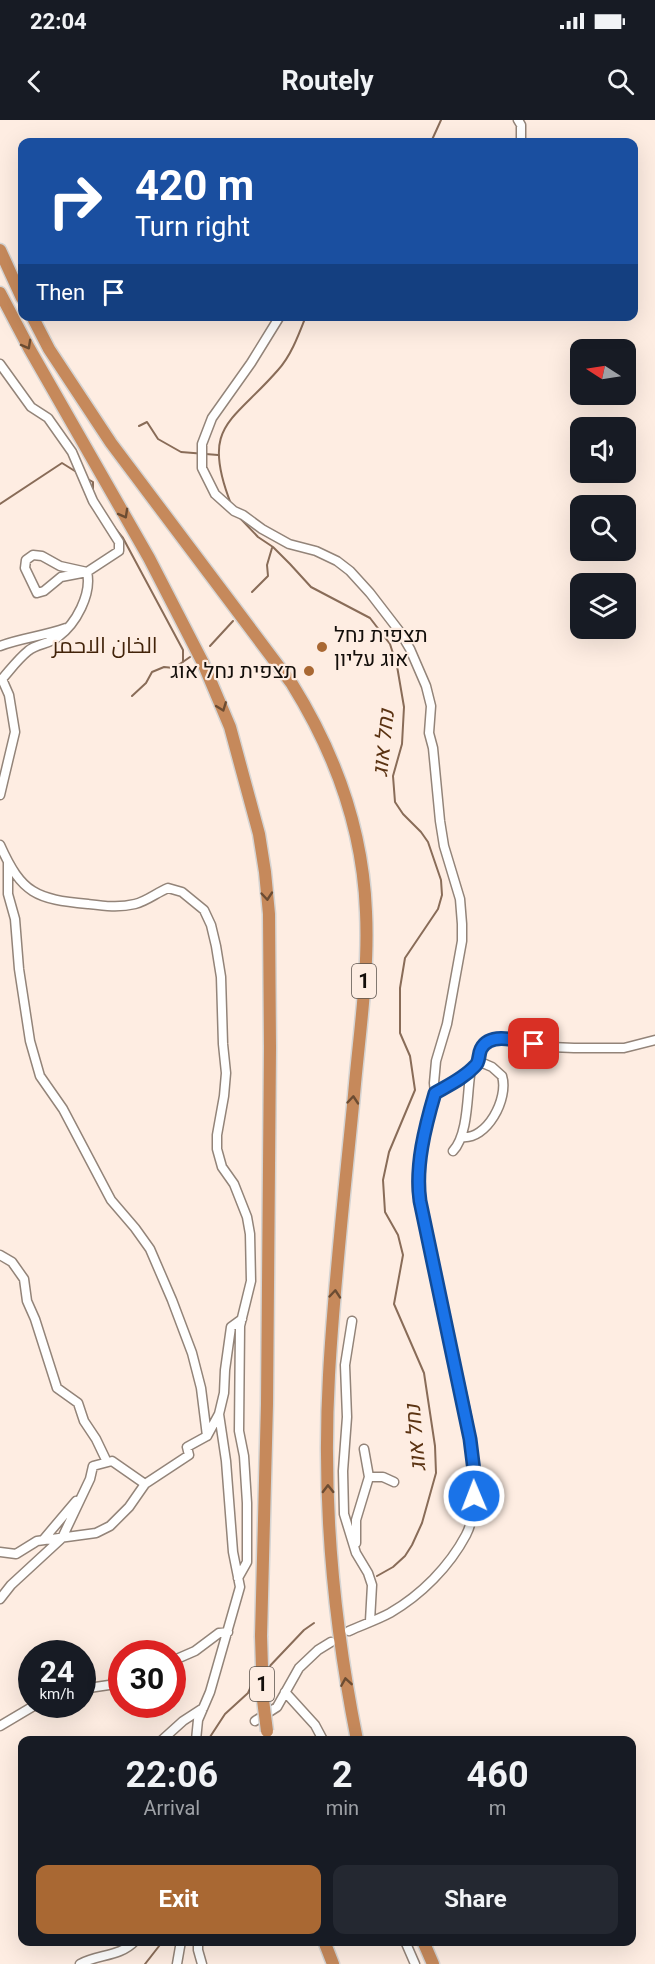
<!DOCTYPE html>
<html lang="en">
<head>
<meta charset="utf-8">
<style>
	body { margin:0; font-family:Roboto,Cairo,Heebo,sans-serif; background:#242831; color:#f1f3f6; height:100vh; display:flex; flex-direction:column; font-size:22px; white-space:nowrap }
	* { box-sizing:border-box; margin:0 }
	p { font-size:20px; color:#9ea1a6 }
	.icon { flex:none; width:33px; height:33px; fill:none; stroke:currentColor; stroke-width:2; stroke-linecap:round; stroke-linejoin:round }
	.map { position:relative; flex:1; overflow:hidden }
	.details { position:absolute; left:18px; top:1616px; width:618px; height:210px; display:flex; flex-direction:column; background:#171b24; border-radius:12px; box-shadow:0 6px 24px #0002 }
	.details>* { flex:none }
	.banner { position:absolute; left:18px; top:18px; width:620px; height:183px; border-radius:12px; box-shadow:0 6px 24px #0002; background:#1a4fa0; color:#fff; overflow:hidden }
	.needle { width:39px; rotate:282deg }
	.tools { position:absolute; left:570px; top:219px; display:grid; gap:12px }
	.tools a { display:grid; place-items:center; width:66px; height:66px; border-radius:12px; background:#171b24; box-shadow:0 6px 24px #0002; font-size:30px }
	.speed { position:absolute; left:18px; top:1520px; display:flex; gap:12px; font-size:30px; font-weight:700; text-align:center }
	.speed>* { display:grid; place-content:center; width:78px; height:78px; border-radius:50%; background:#171b24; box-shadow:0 6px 24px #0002; line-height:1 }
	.speed small { font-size:15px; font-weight:400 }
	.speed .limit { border:9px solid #d22; background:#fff; color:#111 }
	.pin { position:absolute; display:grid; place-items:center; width:51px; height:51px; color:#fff; margin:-26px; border-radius:12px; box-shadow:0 3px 9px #0006 }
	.me { position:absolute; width:66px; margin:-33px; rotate:359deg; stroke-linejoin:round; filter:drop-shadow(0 0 4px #0008) }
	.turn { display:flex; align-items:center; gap:21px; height:126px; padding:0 18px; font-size:27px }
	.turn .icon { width:78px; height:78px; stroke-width:2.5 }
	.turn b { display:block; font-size:42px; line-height:51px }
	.then { display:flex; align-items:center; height:57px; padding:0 18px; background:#0003; gap:12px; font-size:22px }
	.eta { display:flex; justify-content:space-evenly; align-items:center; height:102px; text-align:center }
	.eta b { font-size:36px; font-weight:700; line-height:42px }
	.action { display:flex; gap:12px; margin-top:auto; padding:12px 18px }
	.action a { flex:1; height:69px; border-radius:12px; background:#a96833; color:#fff; font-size:24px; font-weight:700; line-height:69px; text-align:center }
	.action a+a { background:#242831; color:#f1f3f6 }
	.status { display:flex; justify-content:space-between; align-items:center; height:42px; padding:0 30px; background:#171b24; direction:ltr }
	.status svg { height:16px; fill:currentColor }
	header { display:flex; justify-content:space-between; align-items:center; height:78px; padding:0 18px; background:#171b24; font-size:27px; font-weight:700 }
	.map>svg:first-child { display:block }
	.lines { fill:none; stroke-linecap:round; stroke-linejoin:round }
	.stream { stroke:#896c58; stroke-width:2 }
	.minor-casing { stroke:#938479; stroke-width:11 }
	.highway-casing { stroke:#d5d4d3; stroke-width:15 }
	.minor { stroke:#fff; stroke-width:8 }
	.highway { stroke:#c6895b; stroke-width:12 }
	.highway-bridge-casing { stroke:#d5d4d3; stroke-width:15; stroke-linecap:butt }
	.highway-bridge { stroke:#c6895b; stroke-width:12 }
	.oneway { stroke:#6c4c32 }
	.route-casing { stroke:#114b97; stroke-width:15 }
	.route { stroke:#1a73e8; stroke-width:10 }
	.poi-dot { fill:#a96833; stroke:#feede2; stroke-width:2 }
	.labels { text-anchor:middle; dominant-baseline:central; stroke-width:4.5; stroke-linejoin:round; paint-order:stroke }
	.shield { fill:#feede2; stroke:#5a514b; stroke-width:1.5 }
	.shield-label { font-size:20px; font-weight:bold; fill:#130e0a }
	.poi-label { font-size:21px; fill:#130e0a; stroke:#feede2; text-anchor:start }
	.neighbourhood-label { font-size:22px; fill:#422309; stroke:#feede2 }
	.water-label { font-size:22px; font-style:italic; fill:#5b3312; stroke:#feede2 }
</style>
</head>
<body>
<div class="status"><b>22:04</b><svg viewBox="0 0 49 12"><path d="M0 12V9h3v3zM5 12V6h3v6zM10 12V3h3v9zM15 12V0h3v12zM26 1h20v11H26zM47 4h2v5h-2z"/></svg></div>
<header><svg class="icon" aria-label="back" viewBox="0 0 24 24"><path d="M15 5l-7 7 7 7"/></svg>Routely<svg class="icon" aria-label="search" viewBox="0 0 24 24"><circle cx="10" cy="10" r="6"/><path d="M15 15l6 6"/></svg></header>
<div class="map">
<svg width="655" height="1844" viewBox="0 0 655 1844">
	<rect width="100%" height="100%" fill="#feede2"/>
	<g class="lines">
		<!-- stream -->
		<path class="stream" d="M 431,22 L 441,0
			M 139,306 L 147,302 L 158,319 L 181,332 L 218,335
			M 86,358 L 93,362 L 93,372
			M 0,384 L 62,343 L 78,353
			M 231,384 C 200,305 232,303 278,250 C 291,236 299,214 306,196
			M 239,397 L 258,417 L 273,427 L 290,444 L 311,467 L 370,498 L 390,524 L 397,546 L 404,587 L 402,624 L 393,656 L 395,682 L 403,694 L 421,712 L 428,722 L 441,760 L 442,775 L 438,789 L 405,838 L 400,868 L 400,913 L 410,936 L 415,970 L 389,1032 L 383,1060 L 385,1092 L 398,1115 L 403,1135 L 394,1184 L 424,1253 L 435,1326 L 436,1353 L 422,1403 L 412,1425 L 405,1436 L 393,1447 L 377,1456
			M 114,407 L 123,418 L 183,530 L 183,542
			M 252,472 L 268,456 L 267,445 L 272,428
			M 210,526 L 233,501
			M 132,576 L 146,563 L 152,552 L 164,547 L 174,548 L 190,537
			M 267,1549 L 304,1510 L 314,1503
			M 208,1620 L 225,1594 L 248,1573 L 252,1564 L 258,1557
			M 145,1844 L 163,1821"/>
		<defs>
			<path id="minor" d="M 518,0 L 521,5 L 521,22
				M 280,196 L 251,243 L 212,298 L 202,324 L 202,348 L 215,374 L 234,391 L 243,395 L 262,409 L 289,424 L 316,431 L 337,441 L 350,451 L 370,473 L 400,512 L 410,529 L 426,566 L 431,586 L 429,613 L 433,628 L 440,701 L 444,726 L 460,779 L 462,804 L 462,821 L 447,904 L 436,941 L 434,963 L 435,973
				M 0,244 L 31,287 L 48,298 L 72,332 L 93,381 L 119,422 L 119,431 L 87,452 L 61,457 L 44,471 L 37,473 L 25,448 L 26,440 L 33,435 L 42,436 L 60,446 L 87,452 C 92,474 76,504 58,517 C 49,524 36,524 28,531 C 18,539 10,550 2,559 L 9,575 L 15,612 L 0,675
				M 0,526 C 21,518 44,516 66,508
				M 0,725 C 22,774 36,779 88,784 C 104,786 119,788 135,784 C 147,781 156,773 168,768 L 182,772 L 204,790 L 211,805 L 216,826 L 221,857 L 223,924 L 226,953 L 224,976 L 217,1015 L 217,1029 L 222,1047 L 234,1064 L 247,1097 L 250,1114 L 251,1161 L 240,1206 L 239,1311 L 244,1336 L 247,1383 L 247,1442 L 238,1458
				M 8,742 L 8,774 L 15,799 L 19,849 L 30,921 L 40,956 L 63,989 L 111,1080 L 135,1108 L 150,1129 L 172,1180 L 192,1233 L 201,1268 L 207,1316
				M 461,1017 C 487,1021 509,978 502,956 L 492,947 L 478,941
				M 453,1031 C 468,1015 467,977 470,956 L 468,952
				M 0,1135 L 12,1142 L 24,1159 L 27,1181 L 35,1199 L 57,1268 L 78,1283 L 84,1301 L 96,1319 L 107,1342
				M 352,1201 L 345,1245 L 347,1297 L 343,1351 L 344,1394 L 356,1433 L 368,1453 L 372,1465 L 370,1501
				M 369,1357 L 383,1357 L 394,1362
				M 43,1420 L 76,1381
				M 356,1423 L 356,1400 L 369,1357 L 364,1329
				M 0,1432 L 16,1434 L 37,1421 L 96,1413 L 110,1406 L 129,1387 L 145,1364
				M 0,1479 L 11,1465 L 62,1418 L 90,1359 L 93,1346 L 112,1341 L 145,1364 L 189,1335 L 187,1327 L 207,1316 L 219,1294
				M 349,1511 C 362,1505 377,1500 390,1493 C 421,1475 449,1447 466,1415 C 492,1365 453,1238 440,1183 C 436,1162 432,1141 428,1120 C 424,1103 418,1084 417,1067 C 416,1041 428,998 435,973 L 457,961 L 477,945 L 481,930 L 486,922 L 497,918 L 551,927 L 574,928 L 624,928 L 655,920
				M 172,1541 L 195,1531 L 219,1513 L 228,1512
				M 82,1569 L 109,1565 L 122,1559
				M 285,1572 L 315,1605 L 323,1620
				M 255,1601 L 277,1587 L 299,1548 L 318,1530 L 331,1522
				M 0,1606 L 37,1584
				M 162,1620 L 183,1601 L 203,1588
				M 196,1620 L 198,1600 L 210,1572 L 240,1467 L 233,1432 L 226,1341 L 219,1294 L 224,1273 L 225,1250 L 231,1207 L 242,1199
				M 198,1821 L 198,1830 L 202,1844
				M 405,1821 L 415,1844
				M 80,1844 C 98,1834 120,1837 135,1821
				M 177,1844 L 181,1821"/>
			<path id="highway" d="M 0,130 L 22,178
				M 0,173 L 29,228 L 149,438 L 203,543 L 230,607 L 259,714 L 265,752 L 269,794 L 270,928 L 267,1284 L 261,1516
				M 32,196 L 49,229 L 111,323 L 292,564 C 335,633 363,711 366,792 C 369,853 359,915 354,975 C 345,1068 334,1162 329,1255 C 322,1378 333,1500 357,1620
				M 324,1821 L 333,1844
				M 423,1821 L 433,1844"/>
		</defs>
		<!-- minor casing -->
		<use href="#minor" class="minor-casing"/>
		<!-- highway casing -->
		<use href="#highway" class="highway-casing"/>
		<!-- minor -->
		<use href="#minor" class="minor"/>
		<!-- highway -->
		<use href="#highway" class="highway"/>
		<defs>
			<path id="highway-bridge" d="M 261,1516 L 263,1580 L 267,1611"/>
		</defs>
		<!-- highway-bridge casing -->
		<use href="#highway-bridge" class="highway-bridge-casing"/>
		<!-- highway-bridge -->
		<use href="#highway-bridge" class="highway-bridge"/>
	</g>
	<!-- one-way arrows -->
	<defs><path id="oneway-chevron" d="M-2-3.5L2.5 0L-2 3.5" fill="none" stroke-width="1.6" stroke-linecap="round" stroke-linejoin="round" transform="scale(1.5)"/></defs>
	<g class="oneway">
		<use href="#oneway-chevron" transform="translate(27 225) rotate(61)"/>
		<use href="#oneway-chevron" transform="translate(124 394) rotate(61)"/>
		<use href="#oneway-chevron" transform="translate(222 587) rotate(69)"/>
		<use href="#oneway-chevron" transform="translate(267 776) rotate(85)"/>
		<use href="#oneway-chevron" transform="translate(353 980) rotate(-85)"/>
		<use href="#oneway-chevron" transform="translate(335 1174) rotate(-85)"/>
		<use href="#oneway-chevron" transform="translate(328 1369) rotate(-91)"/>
		<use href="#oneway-chevron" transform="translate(346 1562) rotate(-99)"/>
	</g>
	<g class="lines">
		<defs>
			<path id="route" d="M 474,1376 L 475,1359 L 470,1319 L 420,1081 C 415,1046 425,1007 435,973 C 449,965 464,958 475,946 C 480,942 478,935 481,929 C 490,911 519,921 534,924"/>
		</defs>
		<!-- route casing -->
		<use href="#route" class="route-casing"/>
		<!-- route -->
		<use href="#route" class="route"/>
	</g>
	<!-- markers -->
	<g class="poi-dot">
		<circle cx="322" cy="527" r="6"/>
		<circle cx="309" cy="551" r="6"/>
	</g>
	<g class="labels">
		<!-- shield labels -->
		<g class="shield">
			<rect x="352" y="844" width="24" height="34" rx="4.5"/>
			<rect x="250" y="1547" width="24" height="34" rx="4.5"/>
		</g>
		<g class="shield-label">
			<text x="364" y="861">1</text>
			<text x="262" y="1564">1</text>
		</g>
		<!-- poi labels -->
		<g class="poi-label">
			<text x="334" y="515">תצפית נחל<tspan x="334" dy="24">אוג עליון</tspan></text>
			<text x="297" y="551" text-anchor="end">תצפית נחל אוג</text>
		</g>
		<!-- neighbourhood labels -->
		<g class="neighbourhood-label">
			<text x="105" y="525">الخان الاحمر</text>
		</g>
		<!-- water labels -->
		<g class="water-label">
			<text transform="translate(383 623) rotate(-84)">נחל אוג</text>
			<text transform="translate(415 1318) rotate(-95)">נחל אוג</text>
		</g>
	</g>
</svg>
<div class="tools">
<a><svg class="needle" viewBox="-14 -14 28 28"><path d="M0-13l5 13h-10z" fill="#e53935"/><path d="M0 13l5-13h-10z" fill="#9ea1a6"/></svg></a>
<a><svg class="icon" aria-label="sound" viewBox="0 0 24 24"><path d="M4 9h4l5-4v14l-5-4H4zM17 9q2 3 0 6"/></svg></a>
<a><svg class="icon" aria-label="search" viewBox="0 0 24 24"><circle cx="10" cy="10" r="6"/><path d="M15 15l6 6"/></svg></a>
<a><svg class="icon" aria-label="layers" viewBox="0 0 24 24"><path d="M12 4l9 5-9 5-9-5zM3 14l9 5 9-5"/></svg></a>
</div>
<div class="speed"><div>24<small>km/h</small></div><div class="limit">30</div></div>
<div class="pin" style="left:534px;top:924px;background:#d93025"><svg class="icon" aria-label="arrive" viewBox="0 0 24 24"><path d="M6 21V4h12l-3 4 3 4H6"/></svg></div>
<svg class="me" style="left:474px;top:1376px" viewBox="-20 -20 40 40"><circle r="17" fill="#1a73e8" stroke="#fff" stroke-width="3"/><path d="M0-11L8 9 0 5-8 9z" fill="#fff"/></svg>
<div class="banner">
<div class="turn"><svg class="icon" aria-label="right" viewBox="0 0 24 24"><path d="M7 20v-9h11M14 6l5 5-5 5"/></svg><div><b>420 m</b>Turn right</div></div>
<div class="then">Then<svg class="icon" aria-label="arrive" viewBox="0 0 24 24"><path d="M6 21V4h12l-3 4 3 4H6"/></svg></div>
</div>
<section class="details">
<div class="eta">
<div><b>22:06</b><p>Arrival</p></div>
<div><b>2</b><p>min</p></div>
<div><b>460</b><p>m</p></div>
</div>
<div class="action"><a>Exit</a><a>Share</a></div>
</section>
</div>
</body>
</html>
